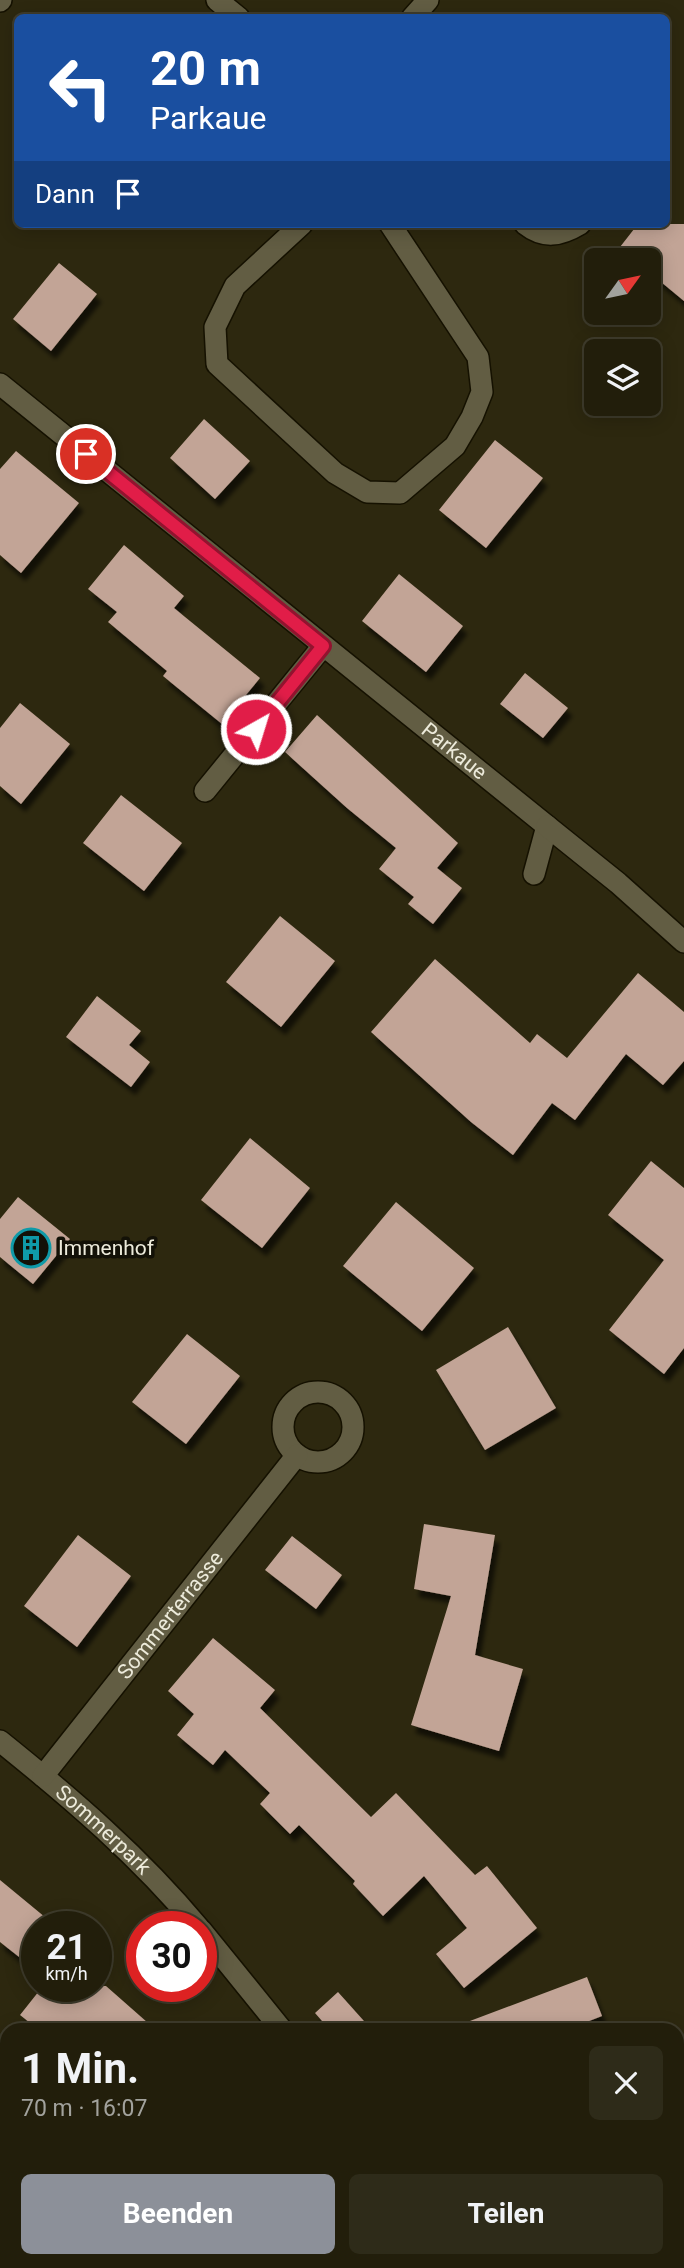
<!DOCTYPE html>
<html lang="de">
<head>
<meta charset="utf-8">
<style>
	body { margin:0; font-family:Roboto,sans-serif; background:#2e2b19; color:#f1f3f6; height:100vh; display:flex; flex-direction:column; font-size:26px; white-space:nowrap }
	* { box-sizing:border-box; margin:0 }
	p { font-size:23px; color:#a2a29d }
	.icon { flex:none; width:38px; height:38px; fill:none; stroke:currentColor; stroke-width:2; stroke-linecap:round; stroke-linejoin:round }
	.map { position:relative; flex:1; overflow:hidden }
	.sheet { position:absolute; left:0px; top:2023px; width:684px; height:245px; display:flex; flex-direction:column; background:#221e0b; border-radius:21px 21px 0 0; box-shadow:0 4px 18px #0003,0 0 0 2px #3f3c2c }
	.sheet>* { flex:none }
	.guide { position:absolute; left:14px; top:14px; width:656px; height:214px; border-radius:10px; box-shadow:0 4px 18px #0003,0 0 0 2px #3f3c2c; background:#1a4fa0; color:#fff; overflow:hidden }
	.needle { width:46px; rotate:57deg }
	.tools { position:absolute; left:584px; top:248px; display:grid; gap:14px }
	.tools a { display:grid; place-items:center; width:77px; height:77px; border-radius:10px; background:#221e0b; box-shadow:0 4px 18px #0003,0 0 0 2px #3f3c2c; font-size:35px }
	.speed { position:absolute; left:21px; top:1911px; display:flex; gap:14px; font-size:35px; font-weight:700; text-align:center }
	.speed>* { display:grid; place-content:center; width:91px; height:91px; border-radius:50%; background:#221e0b; box-shadow:0 4px 18px #0003,0 0 0 2px #3f3c2c; line-height:1 }
	.speed small { font-size:18px; font-weight:400 }
	.speed .limit { border:10px solid #d22; background:#fff; color:#111 }
	.pin { position:absolute; display:grid; place-items:center; width:60px; height:60px; color:#fff; margin:-30px; border:4px solid #fff; border-radius:50%; box-shadow:0 2px 7px #0007 }
	.me { position:absolute; width:77px; margin:-38px; rotate:39deg; stroke-linejoin:round; filter:drop-shadow(0 0 5px #0008) }
	.turn { display:flex; align-items:center; gap:24px; height:147px; padding:0 21px; font-size:32px }
	.turn .icon { width:91px; height:91px; stroke-width:2.5 }
	.turn b { display:block; font-size:49px; line-height:60px }
	.then { display:flex; align-items:center; height:66px; padding:0 21px; background:#0003; gap:14px; font-size:26px }
	.round { display:grid; place-items:center; flex:none; width:74px; height:74px; border-radius:10px; background:#2e2b19 }
	.headline { display:flex; align-items:center; justify-content:space-between; height:119px; padding:0 21px }
	h1 { font-size:42px; font-weight:700; line-height:52px }
	.cta { display:flex; gap:14px; margin-top:auto; padding:14px 21px }
	.cta a { flex:1; height:80px; border-radius:10px; background:#8c9099; color:#fff; font-size:28px; font-weight:700; line-height:80px; text-align:center }
	.cta a+a { background:#2e2b19; color:#f1f3f6 }
	.map>svg:first-child { display:block }
	.building { fill:#c2a496; filter:url(#shadow) }
	.lines { fill:none; stroke-linecap:round; stroke-linejoin:round }
	.minor-casing { stroke:#151100; stroke-width:24 }
	.path { stroke:#716e58; stroke-width:4.5; stroke-dasharray:3.5 5; stroke-linecap:butt }
	.minor { stroke:#625d43; stroke-width:21 }
	.route-casing { stroke:#92132f; stroke-width:18 }
	.route { stroke:#e11d48; stroke-width:12 }
	.labels { text-anchor:middle; dominant-baseline:central; stroke-width:7; stroke-linejoin:round; paint-order:stroke }
	.street-label { font-size:21px; fill:#edebdb; stroke:#131107 }
	.poi-label { font-size:21px; fill:#edebdb; stroke:#131107; text-anchor:start }
</style>
</head>
<body>
<div class="map">
<svg width="684" height="2268" viewBox="0 0 684 2268">
	<defs>
		<filter id="shadow"><feDropShadow dx="4.5" dy="8" stdDeviation="2" flood-color="#0009"/></filter>
	</defs>
	<rect width="100%" height="100%" fill="#2d280f"/>
	<!-- building -->
	<path class="building" d="M 638,224 L 684,224 L 684,301 L 649,272 L 649,261 L 636,261 L 620,247 Z
		M 59,263 L 97,294 L 51,351 L 13,319 Z
		M 204,419 L 250,461 L 215,499 L 170,458 Z
		M 495,440 L 543,478 L 486,548 L 439,510 Z
		M 16,451 L 79,503 L 21,573 L 0,555 L 0,469 Z
		M 124,545 L 184,596 L 174,608 L 260,678 L 222,724 L 163,676 L 167,671 L 108,622 L 117,612 L 88,589 Z
		M 399,574 L 463,626 L 426,672 L 362,621 Z
		M 525,673 L 568,708 L 543,738 L 500,704 Z
		M 20,703 L 70,744 L 21,804 L 0,786 L 0,728 Z
		M 317,715 L 458,843 L 437,868 L 462,888 L 433,924 L 408,904 L 414,897 L 379,869 L 396,848 L 347,808 L 285,752 Z
		M 121,795 L 182,843 L 144,891 L 83,843 Z
		M 280,916 L 335,961 L 281,1027 L 226,982 Z
		M 435,959 L 530,1043 L 537,1034 L 567,1058 L 638,973 L 684,1012 L 684,1061 L 663,1085 L 626,1054 L 575,1120 L 552,1103 L 513,1155 L 471,1122 L 371,1032 Z
		M 97,996 L 141,1031 L 129,1045 L 150,1062 L 131,1087 L 66,1037 Z
		M 250,1138 L 310,1188 L 262,1248 L 201,1200 Z
		M 651,1161 L 684,1188 L 684,1348 L 664,1374 L 609,1330 L 664,1260 L 608,1215 Z
		M 18,1197 L 70,1239 L 33,1284 L 0,1257 L 0,1219 Z
		M 396,1202 L 474,1268 L 422,1331 L 343,1266 Z
		M 508,1327 L 556,1408 L 485,1450 L 436,1370 Z
		M 187,1334 L 240,1376 L 186,1444 L 132,1402 Z
		M 424,1524 L 495,1535 L 475,1655 L 523,1669 L 499,1751 L 411,1725 L 451,1596 L 414,1589 Z
		M 78,1535 L 131,1576 L 77,1647 L 24,1606 Z
		M 292,1536 L 342,1575 L 316,1609 L 265,1570 Z
		M 213,1638 L 275,1690 L 260,1708 L 371,1817 L 396,1793 L 475,1875 L 487,1866 L 537,1928 L 464,1988 L 436,1954 L 467,1928 L 424,1876 L 383,1916 L 353,1884 L 355,1881 L 299,1825 L 290,1834 L 260,1804 L 270,1793 L 225,1750 L 213,1765 L 177,1735 L 194,1714 L 168,1691 Z
		M 0,1880 L 57,1927 L 37,1927 L 37,1971 L 0,1942 Z
		M 587,1977 L 602,2016 L 566,2030 L 455,2030 L 454,2027 Z
		M 43,1986 L 106,1986 L 156,2030 L 39,2030 L 20,2015 Z
		M 338,1992 L 372,2030 L 330,2030 L 315,2013 Z"/>
	<g class="lines">
		<defs>
			<g id="minor">
				<path d="M 217,0 L 239,18"/>
				<path d="M 0,1 L 1,0"/>
				<path d="M 412,18 L 428,0"/>
				<path d="M 302,224 L 235,286 L 215,327 L 217,364 L 335,473 L 367,492 L 400,493 L 455,446 L 472,417 L 482,392 L 478,357 L 390,224"/>
				<path d="M 525,224 C 544,239 560,236 580,224"/>
				<path id="s1" d="M 0,384 L 547,826 L 534,874"/>
				<path d="M 205,791 L 323,646"/>
				<path d="M 547,826 L 618,883 L 684,942"/>
				<circle cx="318" cy="1427" r="35"/>
				<path id="s2" d="M 0,1741 C 71,1798 140,1857 198,1927"/>
				<path id="s3" d="M 43,1776 L 297,1455"/>
				<path d="M 201,1930 L 282,2030"/>
				<path d="M 458,2261 L 462,2268"/>
			</g>
		</defs>
		<!-- minor casing -->
		<use href="#minor" class="minor-casing"/>
		<!-- path -->
		<path class="path" d="M 571,2261 L 581,2268"/>
		<!-- minor -->
		<use href="#minor" class="minor"/>
	</g>
	<g class="lines">
		<defs>
			<path id="route" d="M 86,454 L 323,646 L 256,729"/>
		</defs>
		<!-- route casing -->
		<use href="#route" class="route-casing"/>
		<!-- route -->
		<use href="#route" class="route"/>
	</g>
	<!-- icons -->
	<defs>
		<symbol id="building-ring" viewBox="-11 -11 22 22"><circle r="9.5" fill="#131107" stroke="#0f9aa8" stroke-width="1.5"/><path d="M-4-6H4V6H1V3H-1V6H-4ZM-2.5-4.3h1.7v1.8h-1.7ZM.8-4.3h1.7v1.8H.8ZM-2.5-1h1.7V.8h-1.7ZM.8-1h1.7V.8H.8Z" fill="#0f9aa8"/></symbol>
	</defs>
	<g fill-rule="evenodd">
		<use href="#building-ring" x="9" y="1226" width="44" height="44"/>
	</g>
	<g class="labels">
		<!-- street labels -->
		<g class="street-label">
			<text stroke="none"><textPath href="#s1" startOffset="584">Parkaue</textPath></text>
			<text stroke="none"><textPath href="#s3" startOffset="205">Sommerterrasse</textPath></text>
			<text stroke="none"><textPath href="#s2" startOffset="136">Sommerpark</textPath></text>
		</g>
		<!-- poi labels -->
		<g class="poi-label">
			<text x="58" y="1248">Immenhof</text>
		</g>
	</g>
</svg>
<div class="tools">
<a><svg class="needle" viewBox="-14 -14 28 28"><path d="M0-13l5 13h-10z" fill="#e53935"/><path d="M0 13l5-13h-10z" fill="#a2a29d"/></svg></a>
<a><svg class="icon" aria-label="layers" viewBox="0 0 24 24"><path d="M12 4l9 5-9 5-9-5zM3 14l9 5 9-5"/></svg></a>
</div>
<div class="speed"><div>21<small>km/h</small></div><div class="limit">30</div></div>
<div class="pin" style="left:86px;top:454px;background:#d93025"><svg class="icon" aria-label="arrive" viewBox="0 0 24 24"><path d="M6 21V4h12l-3 4 3 4H6"/></svg></div>
<svg class="me" style="left:256px;top:729px" viewBox="-20 -20 40 40"><circle r="17" fill="#e11d48" stroke="#fff" stroke-width="3"/><path d="M0-11L8 9 0 5-8 9z" fill="#fff"/></svg>
<div class="guide">
<div class="turn"><svg class="icon" aria-label="left" viewBox="0 0 24 24"><path d="M17 20v-9H6M10 6l-5 5 5 5"/></svg><div><b>20 m</b>Parkaue</div></div>
<div class="then">Dann<svg class="icon" aria-label="arrive" viewBox="0 0 24 24"><path d="M6 21V4h12l-3 4 3 4H6"/></svg></div>
</div>
<section class="sheet">
<div class="headline"><div><h1>1 Min.</h1><p>70 m · 16:07</p></div><a class="round"><svg class="icon" aria-label="close" viewBox="0 0 24 24"><path d="M6 6l12 12M18 6L6 18"/></svg></a></div>
<div class="cta"><a>Beenden</a><a>Teilen</a></div>
</section>
</div>
</body>
</html>
